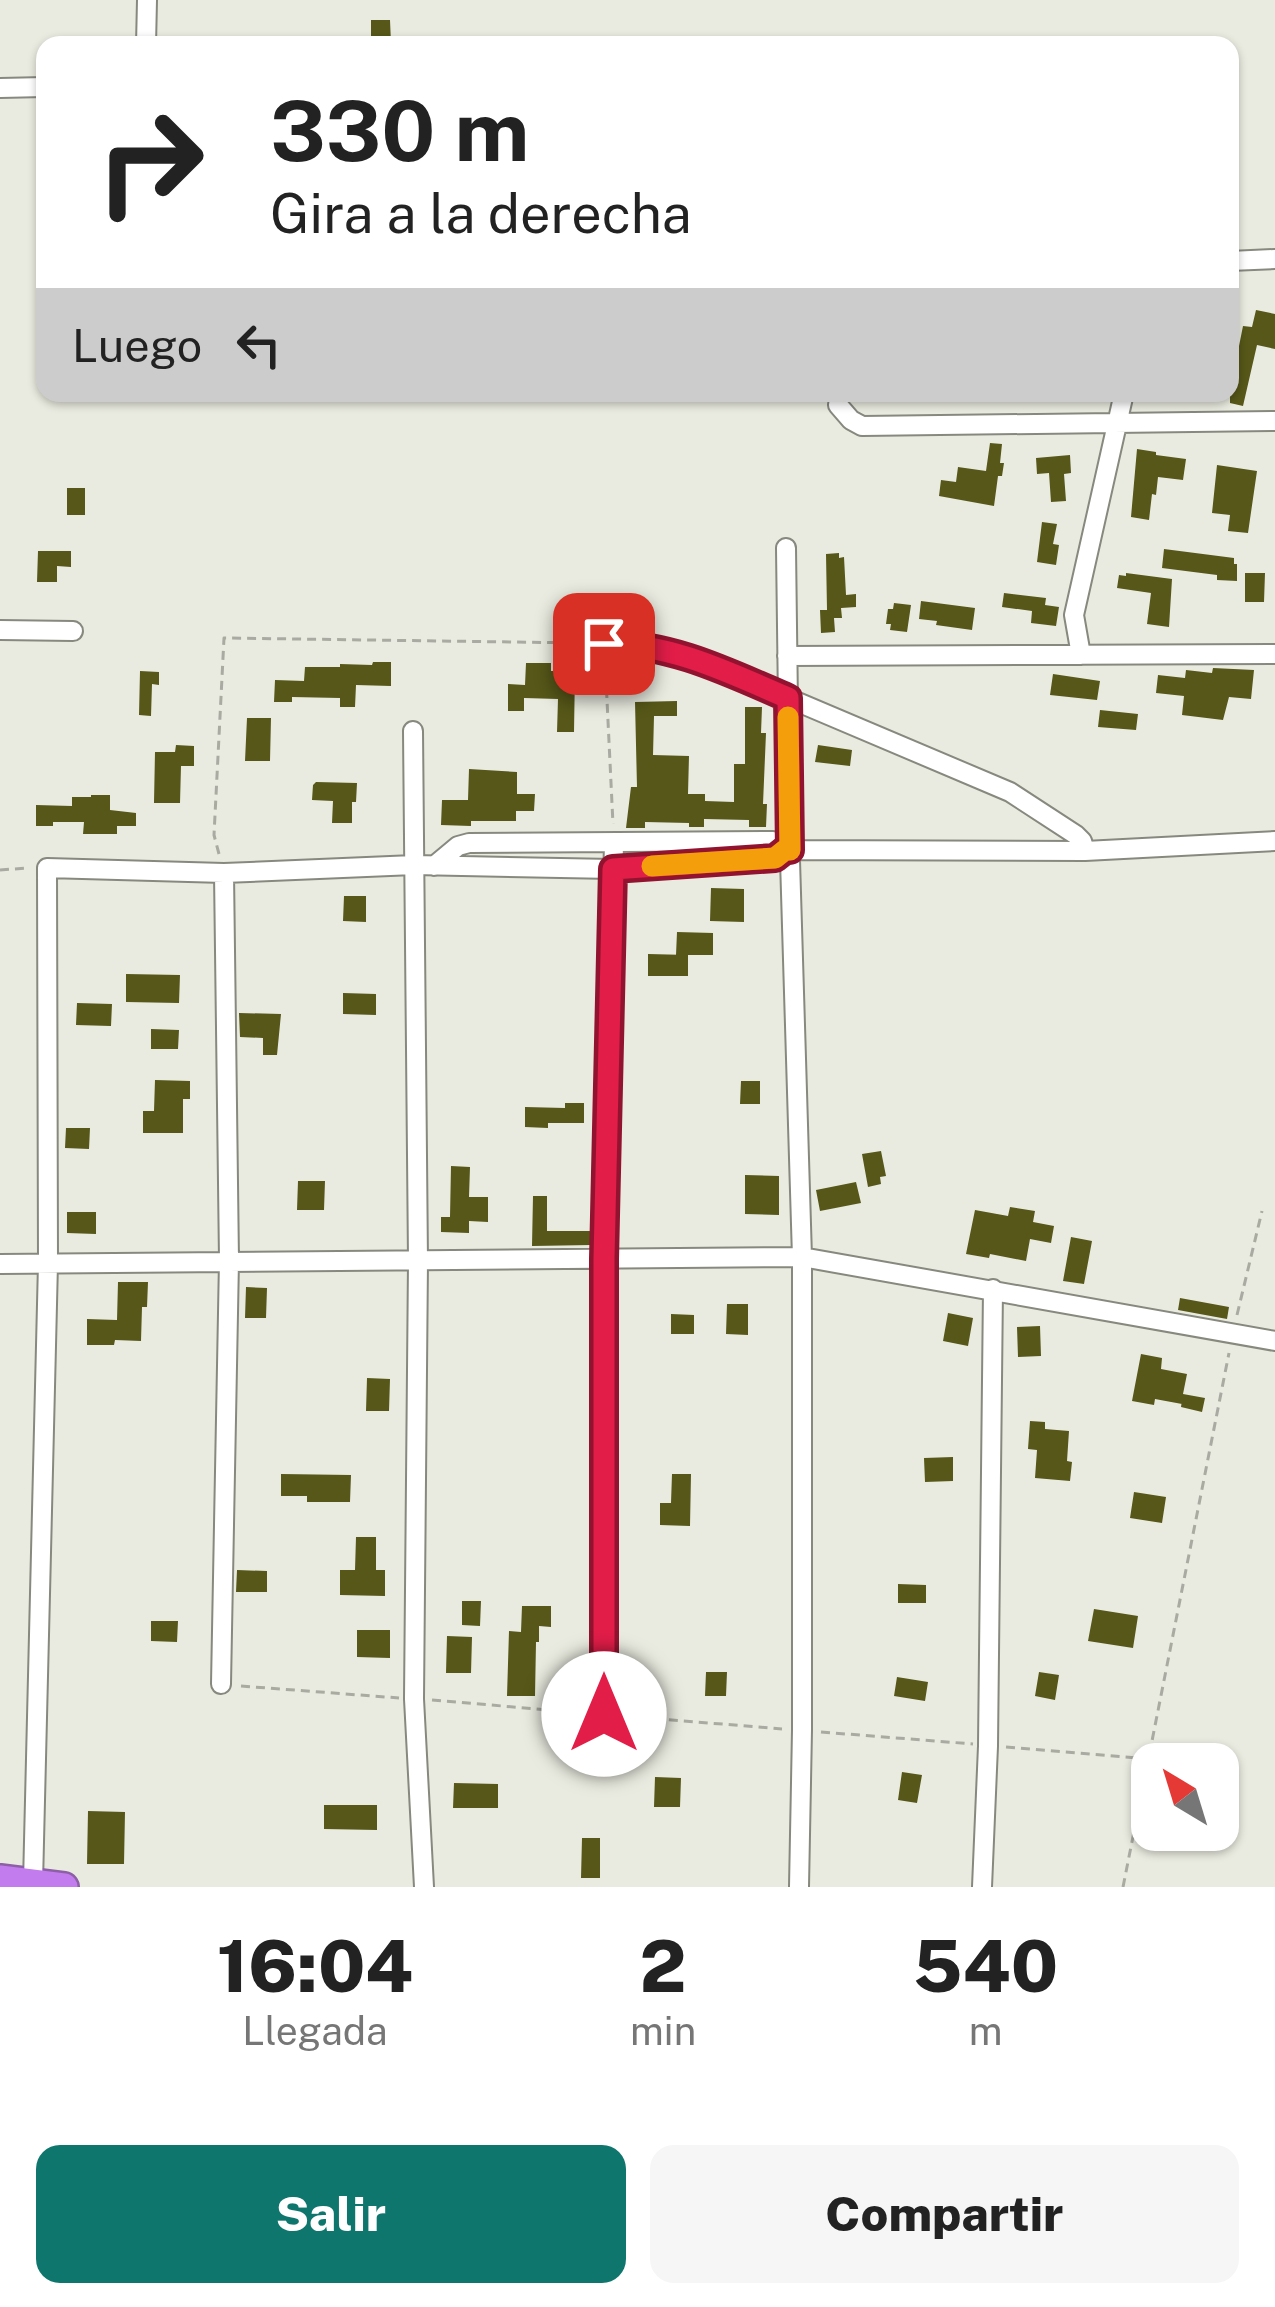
<!DOCTYPE html>
<html lang="es">
<head>
<meta charset="utf-8">
<style>
	body { margin:0; font-family:"Public Sans",sans-serif; background:#f6f6f6; color:#222; height:100vh; display:flex; flex-direction:column; font-size:45px; white-space:nowrap }
	* { box-sizing:border-box; margin:0 }
	p { font-size:39px; color:#767676 }
	.icon { flex:none; width:66px; height:66px; fill:none; stroke:currentColor; stroke-width:2; stroke-linecap:round; stroke-linejoin:round }
	.map { position:relative; height:1887px; overflow:hidden }
	.details { display:flex; flex-direction:column; background:#fff; flex:1 }
	.details>* { flex:none }
	.top-card { position:absolute; left:36px; top:36px; width:1203px; height:366px; border-radius:24px; box-shadow:0 3px 9px #0004; background:#fff; color:#222; overflow:hidden }
	.needle { width:78px; rotate:322deg }
	.controls { position:absolute; left:1131px; top:1743px; display:grid; gap:24px }
	.controls a { display:grid; place-items:center; width:108px; height:108px; border-radius:24px; background:#fff; box-shadow:0 3px 9px #0004; font-size:60px }
	.pin { position:absolute; display:grid; place-items:center; width:102px; height:102px; color:#fff; margin:-51px; border-radius:24px; box-shadow:0 6px 18px #0006 }
	.me { position:absolute; width:132px; margin:-66px; rotate:0deg; stroke-linejoin:round; filter:drop-shadow(0 0 9px #0008) }
	.turn { display:flex; align-items:center; gap:42px; height:252px; padding:0 36px; font-size:54px }
	.turn .icon { width:156px; height:156px; stroke-width:2.5 }
	.turn b { display:block; font-size:84px; line-height:102px }
	.then { display:flex; align-items:center; height:114px; padding:0 36px; background:#0003; gap:24px; font-size:45px }
	.eta { display:flex; justify-content:space-evenly; align-items:center; height:204px; text-align:center }
	.eta b { font-size:72px; font-weight:800; line-height:84px }
	.cta { display:flex; gap:24px; margin-top:auto; padding:24px 36px }
	.cta a { flex:1; height:138px; border-radius:24px; background:#0f766e; color:#fff; font-size:48px; font-weight:800; line-height:138px; text-align:center }
	.cta a+a { background:#f6f6f6; color:#222 }
	.map>svg:first-child { display:block }
	.building { fill:#565718 }
	.lines { fill:none; stroke-linecap:round; stroke-linejoin:round }
	.minor-casing { stroke:#87887e; stroke-width:22 }
	.highway-casing { stroke:#8d5fa7; stroke-width:32 }
	.path { stroke:#a9aaa1; stroke-width:3; stroke-dasharray:9 6; stroke-linecap:butt }
	.minor { stroke:#fff; stroke-width:18 }
	.highway { stroke:#c37ced; stroke-width:27 }
	.route-casing { stroke:#92132f; stroke-width:30 }
	.route { stroke:#e11d48; stroke-width:21 }
	.slow { stroke:#f59e0b; stroke-width:21 }
</style>
</head>
<body>
<div class="map">
<svg width="1275" height="1887" viewBox="0 0 1275 1887">
	<rect width="100%" height="100%" fill="#eaebe0"/>
	<!-- building -->
	<path class="building" d="M 371,20 L 390,20 L 391,43 L 371,44 Z
		M 1256,310 L 1275,314 L 1275,349 L 1257,345 L 1243,406 L 1230,403 L 1230,370 L 1234,371 L 1243,326 L 1252,327 Z
		M 990,443 L 1002,444 L 1000,463 L 1004,463 L 1002,476 L 998,476 L 994,506 L 939,496 L 941,480 L 956,482 L 958,467 L 986,471 Z
		M 1137,449 L 1156,452 L 1156,455 L 1186,459 L 1183,480 L 1158,477 L 1156,495 L 1152,494 L 1149,520 L 1131,517 Z
		M 1070,455 L 1071,473 L 1064,474 L 1066,501 L 1051,502 L 1049,473 L 1037,474 L 1036,458 Z
		M 1217,465 L 1257,471 L 1248,533 L 1228,531 L 1230,515 L 1212,513 Z
		M 67,488 L 85,488 L 85,515 L 67,515 Z
		M 1042,522 L 1057,524 L 1053,544 L 1059,545 L 1056,565 L 1037,562 Z
		M 1164,549 L 1234,558 L 1234,564 L 1237,564 L 1237,581 L 1217,580 L 1217,575 L 1162,568 Z
		M 38,551 L 71,551 L 71,567 L 57,566 L 57,582 L 37,582 Z
		M 839,553 L 839,558 L 844,557 L 846,595 L 856,594 L 856,607 L 841,608 L 842,618 L 834,618 L 835,632 L 821,633 L 820,610 L 827,610 L 826,554 Z
		M 1126,573 L 1172,579 L 1169,627 L 1147,624 L 1151,593 L 1117,588 L 1119,575 L 1126,576 Z
		M 1245,573 L 1265,573 L 1264,602 L 1245,602 Z
		M 1004,593 L 1046,598 L 1045,605 L 1059,607 L 1056,626 L 1031,623 L 1032,611 L 1002,607 Z
		M 921,601 L 975,608 L 972,630 L 936,625 L 937,621 L 919,619 Z
		M 894,603 L 911,605 L 907,632 L 890,630 L 891,624 L 886,624 L 888,609 L 893,609 Z
		M 373,662 L 391,662 L 391,686 L 356,685 L 355,707 L 340,707 L 340,698 L 292,697 L 292,702 L 274,702 L 275,680 L 304,681 L 305,667 L 340,667 L 340,664 L 372,665 Z
		M 526,663 L 551,663 L 551,671 L 575,671 L 574,732 L 557,732 L 558,699 L 524,698 L 524,711 L 508,711 L 508,684 L 525,685 Z
		M 1213,668 L 1254,670 L 1251,699 L 1229,697 L 1223,720 L 1182,715 L 1184,696 L 1156,693 L 1158,675 L 1185,678 L 1186,670 L 1212,673 Z
		M 140,671 L 159,672 L 159,685 L 152,684 L 151,716 L 139,715 Z
		M 1053,674 L 1100,681 L 1097,700 L 1050,695 Z
		M 677,701 L 677,716 L 654,716 L 653,755 L 689,756 L 688,794 L 705,794 L 705,801 L 734,802 L 734,764 L 745,764 L 745,707 L 762,707 L 761,733 L 766,733 L 763,804 L 767,804 L 766,827 L 749,827 L 749,820 L 704,819 L 704,827 L 689,827 L 689,823 L 645,822 L 645,828 L 626,828 L 631,787 L 637,787 L 635,702 Z
		M 1100,710 L 1138,714 L 1136,730 L 1098,727 Z
		M 247,718 L 271,718 L 270,761 L 245,761 Z
		M 176,745 L 194,746 L 194,766 L 181,766 L 180,803 L 154,803 L 155,752 L 175,752 Z
		M 818,745 L 852,750 L 850,766 L 815,762 Z
		M 469,769 L 517,772 L 517,794 L 535,794 L 534,811 L 516,811 L 516,821 L 471,821 L 471,826 L 441,825 L 442,800 L 468,800 Z
		M 316,782 L 357,783 L 356,802 L 352,802 L 352,823 L 332,823 L 333,801 L 312,800 L 313,785 Z
		M 91,795 L 110,795 L 110,810 L 136,813 L 136,826 L 117,826 L 117,834 L 83,834 L 84,822 L 53,822 L 53,826 L 36,826 L 36,805 L 72,806 L 72,797 L 91,797 Z
		M 711,888 L 744,889 L 744,922 L 710,921 Z
		M 344,896 L 366,896 L 366,922 L 343,921 Z
		M 677,932 L 713,933 L 713,955 L 676,955 Z
		M 648,954 L 688,955 L 688,976 L 648,976 Z
		M 126,974 L 180,975 L 179,1003 L 126,1002 Z
		M 343,993 L 376,994 L 376,1015 L 343,1014 Z
		M 77,1003 L 112,1004 L 111,1026 L 76,1025 Z
		M 239,1013 L 281,1014 L 277,1055 L 263,1055 L 263,1038 L 240,1037 Z
		M 151,1029 L 179,1030 L 178,1049 L 151,1049 Z
		M 155,1080 L 190,1081 L 190,1099 L 183,1099 L 183,1133 L 143,1133 L 143,1111 L 154,1111 Z
		M 741,1081 L 760,1081 L 760,1104 L 740,1104 Z
		M 565,1103 L 584,1103 L 584,1123 L 548,1123 L 548,1128 L 525,1127 L 525,1107 L 565,1108 Z
		M 66,1128 L 90,1128 L 89,1149 L 65,1148 Z
		M 881,1151 L 886,1176 L 880,1177 L 881,1184 L 868,1187 L 862,1154 Z
		M 451,1166 L 470,1167 L 469,1197 L 488,1197 L 488,1222 L 469,1221 L 469,1233 L 441,1232 L 441,1217 L 450,1217 Z
		M 745,1175 L 779,1176 L 779,1215 L 745,1214 Z
		M 298,1181 L 325,1181 L 324,1210 L 297,1210 Z
		M 856,1182 L 861,1203 L 820,1211 L 816,1190 Z
		M 533,1196 L 547,1196 L 547,1231 L 591,1231 L 591,1245 L 532,1246 Z
		M 1010,1207 L 1035,1211 L 1033,1222 L 1054,1226 L 1051,1243 L 1030,1239 L 1026,1261 L 990,1254 L 989,1258 L 966,1254 L 975,1210 L 1008,1216 Z
		M 67,1212 L 96,1212 L 96,1234 L 67,1233 Z
		M 1071,1237 L 1092,1241 L 1084,1284 L 1063,1281 Z
		M 118,1282 L 148,1282 L 147,1307 L 142,1307 L 141,1341 L 115,1340 L 114,1345 L 87,1345 L 87,1319 L 117,1320 Z
		M 246,1287 L 267,1288 L 266,1318 L 245,1318 Z
		M 1180,1298 L 1229,1307 L 1227,1319 L 1178,1310 Z
		M 727,1304 L 748,1304 L 748,1335 L 726,1334 Z
		M 948,1313 L 973,1318 L 968,1346 L 943,1341 Z
		M 671,1314 L 694,1315 L 694,1334 L 671,1334 Z
		M 1040,1326 L 1041,1356 L 1018,1357 L 1017,1327 Z
		M 1141,1354 L 1162,1358 L 1161,1369 L 1187,1374 L 1183,1394 L 1205,1398 L 1202,1412 L 1181,1407 L 1182,1400 L 1182,1404 L 1155,1399 L 1154,1405 L 1132,1401 Z
		M 367,1378 L 390,1379 L 389,1411 L 366,1411 Z
		M 1030,1421 L 1045,1422 L 1045,1429 L 1069,1431 L 1067,1461 L 1072,1462 L 1070,1481 L 1035,1478 L 1037,1450 L 1028,1449 Z
		M 953,1457 L 953,1481 L 925,1482 L 924,1458 Z
		M 281,1474 L 351,1475 L 350,1502 L 307,1502 L 307,1496 L 281,1496 Z
		M 672,1474 L 691,1474 L 690,1526 L 660,1525 L 660,1503 L 671,1503 Z
		M 1134,1492 L 1166,1497 L 1162,1523 L 1130,1518 Z
		M 356,1537 L 376,1537 L 376,1570 L 385,1570 L 385,1596 L 340,1595 L 340,1570 L 355,1570 Z
		M 237,1570 L 267,1571 L 267,1592 L 236,1592 Z
		M 898,1584 L 926,1585 L 926,1603 L 898,1603 Z
		M 462,1601 L 481,1601 L 480,1626 L 462,1625 Z
		M 522,1606 L 551,1606 L 551,1627 L 539,1626 L 539,1642 L 536,1642 L 535,1696 L 507,1696 L 509,1631 L 521,1632 Z
		M 1094,1609 L 1138,1616 L 1133,1648 L 1088,1641 Z
		M 151,1621 L 178,1621 L 177,1642 L 151,1641 Z
		M 357,1630 L 390,1630 L 390,1658 L 357,1657 Z
		M 447,1636 L 472,1637 L 471,1673 L 446,1673 Z
		M 706,1672 L 727,1672 L 726,1696 L 705,1696 Z
		M 1039,1672 L 1059,1675 L 1055,1700 L 1035,1696 Z
		M 897,1677 L 928,1682 L 925,1701 L 894,1696 Z
		M 559,1685 L 590,1685 L 590,1708 L 559,1708 Z
		M 902,1772 L 922,1775 L 917,1803 L 898,1800 Z
		M 655,1777 L 681,1778 L 680,1807 L 654,1807 Z
		M 454,1783 L 498,1784 L 498,1808 L 453,1808 Z
		M 324,1805 L 377,1805 L 377,1830 L 324,1829 Z
		M 88,1811 L 125,1812 L 124,1864 L 87,1864 Z
		M 582,1838 L 600,1838 L 600,1878 L 581,1878 Z"/>
	<g class="lines">
		<defs>
			<path id="minor" d="M 146,45 L 147,0
				M 0,88 L 45,87
				M 1230,261 L 1275,259
				M 840,393 L 838,405 L 851,420 L 862,426 L 1275,421
				M 786,548 L 790,860 L 802,1257 L 802,1730 L 799,1887
				M 0,630 L 73,631
				M 604,643 L 634,643 L 689,656 L 1010,792 L 1076,835 L 1082,841 L 1085,851
				M 1081,655 L 1074,615 L 1124,393
				M 787,656 L 1275,654
				M 413,731 L 418,1261 L 414,1699 L 424,1887
				M 434,866 L 458,846 L 469,843 L 773,841 L 785,850 L 1085,851 L 1275,841
				M 0,1264 L 802,1257 L 1275,1341
				M 221,1684 L 229,1260 L 224,873
				M 604,1714 L 604,1259 L 614,843
				M 33,1883 L 48,1263 L 47,868 L 224,873 L 414,865 L 613,869 L 775,858 L 785,850
				M 982,1887 L 988,1746 L 993,1289"/>
			<path id="highway" d="M 0,1879 L 64,1887"/>
		</defs>
		<!-- minor casing -->
		<use href="#minor" class="minor-casing"/>
		<!-- highway casing -->
		<use href="#highway" class="highway-casing"/>
		<!-- path -->
		<path class="path" d="M 605,659 L 613,824
			M 219,854 L 214,835 L 224,638 L 586,643
			M 0,870 L 28,868
			M 1237,1315 L 1262,1211
			M 241,1686 L 399,1698
			M 432,1700 L 584,1713
			M 624,1716 L 782,1729
			M 821,1732 L 973,1744
			M 1006,1747 L 1150,1759
			M 1123,1887 L 1229,1353"/>
		<!-- minor -->
		<use href="#minor" class="minor"/>
		<!-- highway -->
		<use href="#highway" class="highway"/>
	</g>
	<g class="lines">
		<defs>
			<path id="route" d="M 604,1714 L 604,1259 L 613,869 L 775,858 L 785,850 L 790,850 L 788,698 C 728,672 670,643 604,644"/>
		</defs>
		<!-- route casing -->
		<use href="#route" class="route-casing"/>
		<!-- route -->
		<use href="#route" class="route"/>
		<!-- slow -->
		<path class="slow" d="M 652,866 L 775,858 L 785,850 L 790,850 L 788,717"/>
	</g>
</svg>
<div class="controls">
<a><svg class="needle" viewBox="-14 -14 28 28"><path d="M0-13l5 13h-10z" fill="#e53935"/><path d="M0 13l5-13h-10z" fill="#767676"/></svg></a>
</div>
<div class="pin" style="left:604px;top:644px;background:#d93025"><svg class="icon" aria-label="arrive" viewBox="0 0 24 24"><path d="M6 21V4h12l-3 4 3 4H6"/></svg></div>
<svg class="me" style="left:604px;top:1714px" viewBox="-20 -20 40 40"><circle r="19" fill="#fff"/><path d="M0-13L10 11 0 6-10 11z" fill="#e11d48"/></svg>
<div class="top-card">
<div class="turn"><svg class="icon" aria-label="right" viewBox="0 0 24 24"><path d="M7 20v-9h11M14 6l5 5-5 5"/></svg><div><b>330 m</b>Gira a la derecha</div></div>
<div class="then">Luego<svg class="icon" aria-label="left" viewBox="0 0 24 24"><path d="M17 20v-9H6M10 6l-5 5 5 5"/></svg></div>
</div>
</div>
<section class="details">
<div class="eta">
<div><b>16:04</b><p>Llegada</p></div>
<div><b>2</b><p>min</p></div>
<div><b>540</b><p>m</p></div>
</div>
<div class="cta"><a>Salir</a><a>Compartir</a></div>
</section>
</body>
</html>
